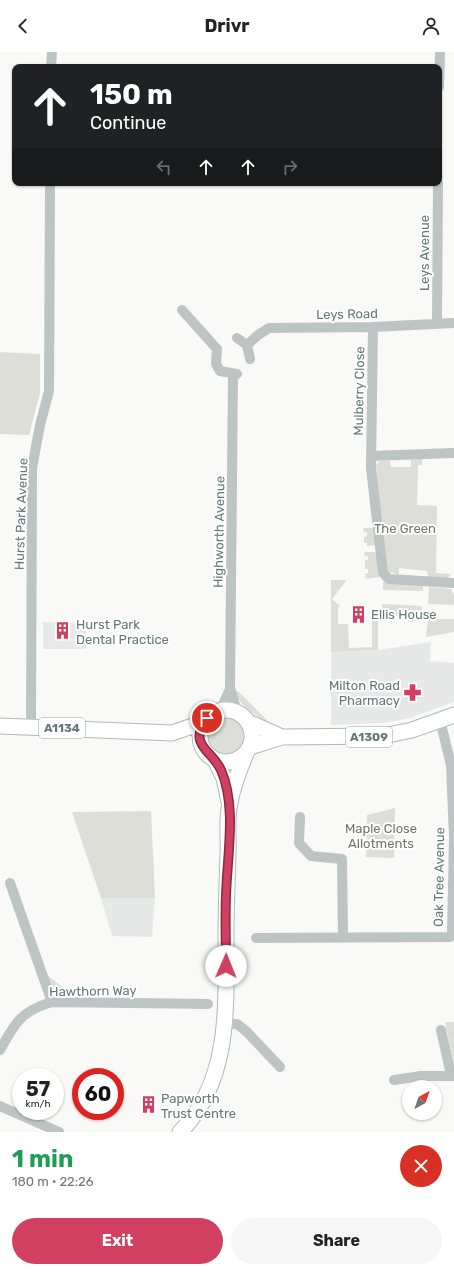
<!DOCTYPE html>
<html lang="en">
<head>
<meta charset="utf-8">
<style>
	body { margin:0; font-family:Rubik,sans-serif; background:#f6f6f6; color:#222; height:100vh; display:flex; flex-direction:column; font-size:15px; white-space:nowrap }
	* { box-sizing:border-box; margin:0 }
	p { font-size:13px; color:#767676 }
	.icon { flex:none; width:22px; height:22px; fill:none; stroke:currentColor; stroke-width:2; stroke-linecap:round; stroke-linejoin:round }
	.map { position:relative; height:1080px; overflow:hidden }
	.details { display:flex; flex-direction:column; background:#fff; flex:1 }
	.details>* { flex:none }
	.top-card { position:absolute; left:12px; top:12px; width:430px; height:122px; border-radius:8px; box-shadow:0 1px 3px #0004; background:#202124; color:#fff; overflow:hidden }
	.needle { width:26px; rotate:40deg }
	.buttons { position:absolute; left:402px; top:1028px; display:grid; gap:8px }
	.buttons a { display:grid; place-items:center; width:40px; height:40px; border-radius:50%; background:#fff; box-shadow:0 1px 3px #0004; font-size:20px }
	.speed { position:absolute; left:12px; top:1016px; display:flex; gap:8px; font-size:20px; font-weight:700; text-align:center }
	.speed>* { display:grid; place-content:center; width:52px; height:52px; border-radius:50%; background:#fff; box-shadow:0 1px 3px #0004; line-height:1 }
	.speed small { font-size:10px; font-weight:400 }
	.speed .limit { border:6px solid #d22; background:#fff; color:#111 }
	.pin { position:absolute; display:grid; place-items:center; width:34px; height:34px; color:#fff; margin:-17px; border:2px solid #fff; border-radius:50%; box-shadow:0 1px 4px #0007 }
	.me { position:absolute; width:44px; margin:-22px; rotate:1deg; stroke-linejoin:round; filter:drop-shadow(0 0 3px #0008) }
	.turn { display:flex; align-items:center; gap:14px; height:84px; padding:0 12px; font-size:18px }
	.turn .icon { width:52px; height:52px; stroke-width:2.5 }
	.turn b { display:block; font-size:28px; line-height:34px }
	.lanes { display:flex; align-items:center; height:38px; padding:0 12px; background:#0003; justify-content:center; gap:20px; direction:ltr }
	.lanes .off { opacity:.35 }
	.round { display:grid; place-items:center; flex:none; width:42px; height:42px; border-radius:21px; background:#f6f6f6 }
	.summary { display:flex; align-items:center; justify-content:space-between; height:68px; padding:0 12px }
	h1 { font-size:24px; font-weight:700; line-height:30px; color:#1e9e55 }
	.primary-button { display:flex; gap:8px; margin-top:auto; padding:8px 12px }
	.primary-button a { flex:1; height:46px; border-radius:24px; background:#d14061; color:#fff; font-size:16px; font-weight:700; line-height:46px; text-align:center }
	.primary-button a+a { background:#f6f6f6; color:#222 }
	header { display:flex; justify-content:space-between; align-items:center; height:52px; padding:0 12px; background:#fff; font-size:18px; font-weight:700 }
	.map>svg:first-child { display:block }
	.built { fill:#e7e9e8 }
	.green { fill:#ddded7 }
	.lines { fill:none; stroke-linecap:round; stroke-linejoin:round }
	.primary-casing { stroke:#b1b9b9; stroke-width:17 }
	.minor { stroke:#bcc4c4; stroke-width:10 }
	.primary { stroke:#fff; stroke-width:15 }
	.route-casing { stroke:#882a3f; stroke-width:10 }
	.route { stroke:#d14061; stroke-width:7 }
	.labels { text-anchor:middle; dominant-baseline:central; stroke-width:4; stroke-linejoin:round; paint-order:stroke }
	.shield { fill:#fff; stroke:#92a1a1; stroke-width:1 }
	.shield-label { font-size:12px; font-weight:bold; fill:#637979 }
	.street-label { font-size:13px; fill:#637979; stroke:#fff }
	.park-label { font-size:13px; fill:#727866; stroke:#fff }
	.poi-label { font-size:13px; fill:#637979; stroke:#fff; text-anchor:start }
</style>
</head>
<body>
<header><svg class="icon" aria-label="back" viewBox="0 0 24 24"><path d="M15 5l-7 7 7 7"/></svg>Drivr<svg class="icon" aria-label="person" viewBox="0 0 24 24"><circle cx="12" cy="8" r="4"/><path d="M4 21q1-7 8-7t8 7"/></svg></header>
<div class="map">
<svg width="454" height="1080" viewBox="0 0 454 1080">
	<rect width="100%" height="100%" fill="#f9f9f8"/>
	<!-- built -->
	<path class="built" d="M 43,570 L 86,571 L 86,597 L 43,597 Z
		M 431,590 L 430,609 L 454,611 L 454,650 L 410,666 L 384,671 L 331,673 L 331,600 L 378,598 Z
		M 101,846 L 155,846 L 152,885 L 112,884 Z"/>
	<!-- green -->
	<path class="green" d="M 0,300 L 40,302 L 40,341 L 29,383 L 0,382 Z
		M 422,407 L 422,413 L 418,413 L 417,453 L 437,454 L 436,521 L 451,522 L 447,527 L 428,525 L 427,519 L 399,516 L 399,523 L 387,519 L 385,514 L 376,413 L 380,409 L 390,409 L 391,415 L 411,415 L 411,408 Z
		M 363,476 L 373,476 L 375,493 L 367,494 L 367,491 L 364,491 L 364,485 L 367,484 L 367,480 L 364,480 Z
		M 364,500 L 376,500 L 379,525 L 365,527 L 365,522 L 368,521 L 368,517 L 365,517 L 365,508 L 368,508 L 368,504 L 365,504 Z
		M 331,528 L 347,528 L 332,547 L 340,554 L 338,556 L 338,572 L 348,572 L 349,596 L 372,595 L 372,560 L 375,560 L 375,564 L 378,564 L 378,598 L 331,600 Z
		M 383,530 L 423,534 L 423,539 L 383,538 Z
		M 429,535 L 451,537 L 454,544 L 454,553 L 428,552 Z
		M 382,552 L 422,554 L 422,565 L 419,568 L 408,570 L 408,563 L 383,565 L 382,572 Z
		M 428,567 L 454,567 L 454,580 L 426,585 Z
		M 236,639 L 239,640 L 267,668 L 267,670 C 256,663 237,653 236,639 Z
		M206 684a20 20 0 1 1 40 0a20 20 0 1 1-40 0Z
		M 395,756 L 394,806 L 366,805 L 367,763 Z
		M 151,759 L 155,846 L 101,846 L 72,760 Z
		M 47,923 L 70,941 L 53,938 Z
		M 445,970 L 454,970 L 454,1013 Z"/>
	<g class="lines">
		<defs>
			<path id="primary" d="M200 684a26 26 0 1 1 52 0a26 26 0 1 1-52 0Z
				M 248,670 L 282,685
				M 0,674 L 172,681 L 204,670
				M 250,695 L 282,685 L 383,684 L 412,678 L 454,663
				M 215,708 L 224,726 L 229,750
				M 180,1080 C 231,1029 226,954 226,888 C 226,859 227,831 228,802 C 229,786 226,767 230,751 C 233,734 239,718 246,702"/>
		</defs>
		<!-- primary casing -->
		<use href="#primary" class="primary-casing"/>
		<!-- minor -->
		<path class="minor" d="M 51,15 L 52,0
			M 439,35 L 440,0
			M 182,258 L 217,297 L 216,312 L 220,319 L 237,322
			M 437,271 L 438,131
			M 373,275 L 371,416 L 383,521 L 389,527 L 454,531
			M 237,286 L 247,293
			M 250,307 L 247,293 L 258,283 L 269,276 L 373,275 L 454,271
			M 233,323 L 230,635 L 237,660
			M 371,404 L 454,401
			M 220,659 L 230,637
			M 31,675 L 32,416 L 40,373 L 49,339 L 50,131
			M 300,765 L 299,791 L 311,804 L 342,807 L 343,885
			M 10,831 L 52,950
			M 256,886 L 450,885 L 452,881 L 454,786 L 451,713 L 440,668
			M 225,972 L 237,972 L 246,979 L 280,1015
			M 441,978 L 451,1023
			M 0,998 C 15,971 21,959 52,950 L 208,952
			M 394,1028 L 421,1024 L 454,1024
			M 0,1054 L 59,1080"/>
		<!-- primary -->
		<use href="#primary" class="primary"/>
	</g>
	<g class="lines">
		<defs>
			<path id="route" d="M 207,666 C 187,693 212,698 221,718 C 237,754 227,805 226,844 C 225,867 226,891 226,914"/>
		</defs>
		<!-- route casing -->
		<use href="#route" class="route-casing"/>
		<!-- route -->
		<use href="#route" class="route"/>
	</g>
	<!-- icons -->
	<defs>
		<symbol id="building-bare" viewBox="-9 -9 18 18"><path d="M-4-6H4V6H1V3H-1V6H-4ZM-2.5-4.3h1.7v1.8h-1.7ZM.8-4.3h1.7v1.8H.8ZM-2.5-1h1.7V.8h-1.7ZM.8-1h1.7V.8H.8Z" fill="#d14061" stroke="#fff" stroke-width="2.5" paint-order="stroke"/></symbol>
		<symbol id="pharmacy-bare" viewBox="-9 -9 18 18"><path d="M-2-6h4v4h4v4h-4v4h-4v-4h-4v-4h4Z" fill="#d14061" stroke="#fff" stroke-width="2.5" paint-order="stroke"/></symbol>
	</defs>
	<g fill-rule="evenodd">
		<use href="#building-bare" x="346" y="550" width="25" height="25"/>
		<use href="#building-bare" x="50" y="566" width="25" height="25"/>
		<use href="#pharmacy-bare" x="400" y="628" width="25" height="25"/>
		<use href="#building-bare" x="136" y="1040" width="25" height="25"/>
	</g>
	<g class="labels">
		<!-- shield labels -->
		<g class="shield">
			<rect x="39" y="666" width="46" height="20" rx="3"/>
			<rect x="346" y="675" width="46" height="20" rx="3"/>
		</g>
		<g class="shield-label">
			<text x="62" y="676">A1134</text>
			<text x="369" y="685">A1309</text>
		</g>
		<!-- street labels -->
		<g class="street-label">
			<text transform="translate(424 201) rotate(-90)">Leys Avenue</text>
			<text transform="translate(347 262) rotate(-1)">Leys Road</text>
			<text transform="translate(359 339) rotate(-89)">Mulberry Close</text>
			<text transform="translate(21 462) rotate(-88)">Hurst Park Avenue</text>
			<text transform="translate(219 480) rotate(-89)">Highworth Avenue</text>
			<text transform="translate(439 825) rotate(-89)">Oak Tree Avenue</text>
			<text transform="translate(93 939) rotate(-1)">Hawthorn Way</text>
		</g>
		<!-- park labels -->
		<g class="park-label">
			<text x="405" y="476">The Green</text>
			<text x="381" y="776">Maple Close<tspan x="381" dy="15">Allotments</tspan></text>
		</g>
		<!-- poi labels -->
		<g class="poi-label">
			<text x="371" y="562">Ellis House</text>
			<text x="76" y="572">Hurst Park<tspan x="76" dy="15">Dental Practice</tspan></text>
			<text x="400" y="633" text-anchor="end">Milton Road<tspan x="400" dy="15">Pharmacy</tspan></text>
			<text x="161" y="1046">Papworth<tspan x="161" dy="15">Trust Centre</tspan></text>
		</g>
	</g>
</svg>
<div class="buttons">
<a><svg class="needle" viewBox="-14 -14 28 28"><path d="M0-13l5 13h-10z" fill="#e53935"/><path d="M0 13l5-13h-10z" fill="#767676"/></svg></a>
</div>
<div class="speed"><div>57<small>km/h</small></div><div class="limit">60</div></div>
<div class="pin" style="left:207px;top:666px;background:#d93025"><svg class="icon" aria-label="arrive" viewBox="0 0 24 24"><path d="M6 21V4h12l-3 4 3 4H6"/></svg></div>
<svg class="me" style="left:226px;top:914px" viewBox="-20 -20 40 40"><circle r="19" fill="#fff"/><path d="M0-13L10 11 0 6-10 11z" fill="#d14061"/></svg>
<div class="top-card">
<div class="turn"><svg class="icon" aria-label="ahead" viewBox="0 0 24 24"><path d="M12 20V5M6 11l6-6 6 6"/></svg><div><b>150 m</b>Continue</div></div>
<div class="lanes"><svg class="icon off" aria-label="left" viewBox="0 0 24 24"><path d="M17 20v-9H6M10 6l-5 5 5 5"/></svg><svg class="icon" aria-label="ahead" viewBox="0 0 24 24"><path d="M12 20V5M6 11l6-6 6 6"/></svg><svg class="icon" aria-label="ahead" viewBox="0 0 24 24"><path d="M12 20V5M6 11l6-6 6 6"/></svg><svg class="icon off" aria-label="right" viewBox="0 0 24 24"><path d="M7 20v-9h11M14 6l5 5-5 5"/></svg></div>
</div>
</div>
<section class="details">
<div class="summary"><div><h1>1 min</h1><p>180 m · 22:26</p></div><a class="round" style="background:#d93025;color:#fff"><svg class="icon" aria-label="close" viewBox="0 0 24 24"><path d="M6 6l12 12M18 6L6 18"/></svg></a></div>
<div class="primary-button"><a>Exit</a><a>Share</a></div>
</section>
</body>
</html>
